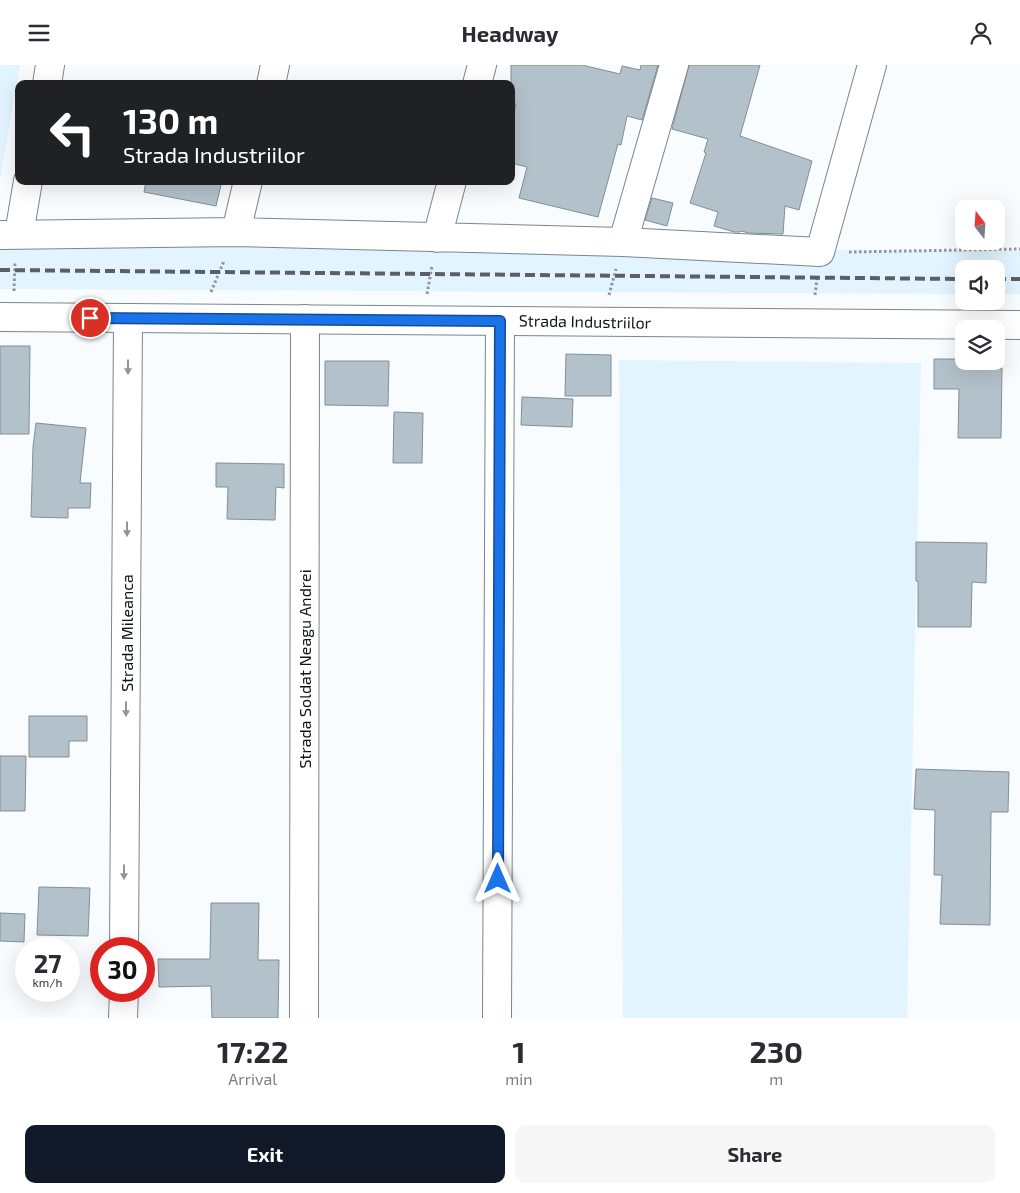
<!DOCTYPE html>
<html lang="en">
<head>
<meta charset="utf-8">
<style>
	body { margin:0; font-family:"Exo 2",sans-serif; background:#f7f7f7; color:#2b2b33; height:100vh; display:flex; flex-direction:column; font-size:19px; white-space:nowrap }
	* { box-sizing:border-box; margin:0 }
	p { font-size:16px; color:#7c7c81 }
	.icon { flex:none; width:28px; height:28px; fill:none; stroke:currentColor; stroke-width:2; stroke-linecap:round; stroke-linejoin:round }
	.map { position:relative; height:953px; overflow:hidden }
	.drawer { display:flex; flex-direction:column; background:#fff; flex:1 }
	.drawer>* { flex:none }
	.top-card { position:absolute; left:15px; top:15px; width:500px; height:105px; border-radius:10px; box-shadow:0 5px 20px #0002; background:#202124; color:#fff; overflow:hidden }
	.needle { width:32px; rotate:343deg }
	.buttons { position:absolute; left:955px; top:135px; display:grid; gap:10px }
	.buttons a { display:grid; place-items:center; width:50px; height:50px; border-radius:10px; background:#fff; box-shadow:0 5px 20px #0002; font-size:25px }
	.speed { position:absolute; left:15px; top:872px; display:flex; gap:10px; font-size:25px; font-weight:700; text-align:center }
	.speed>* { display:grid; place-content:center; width:65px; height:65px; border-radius:50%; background:#fff; box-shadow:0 5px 20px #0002; line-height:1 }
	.speed small { font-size:12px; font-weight:400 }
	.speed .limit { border:8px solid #d22; background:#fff; color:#111 }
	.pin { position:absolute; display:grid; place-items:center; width:42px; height:42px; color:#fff; margin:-21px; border:2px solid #fff; border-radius:50%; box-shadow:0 1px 5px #0007 }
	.me { position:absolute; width:55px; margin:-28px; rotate:0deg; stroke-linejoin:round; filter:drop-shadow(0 0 4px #0008) }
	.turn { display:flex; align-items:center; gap:18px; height:105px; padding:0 25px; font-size:22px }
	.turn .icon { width:65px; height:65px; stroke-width:2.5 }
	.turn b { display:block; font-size:35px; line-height:42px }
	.eta { display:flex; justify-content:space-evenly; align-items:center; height:85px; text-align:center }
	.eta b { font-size:30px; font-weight:700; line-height:35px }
	.cta { display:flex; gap:10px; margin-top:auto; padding:10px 25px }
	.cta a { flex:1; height:58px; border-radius:10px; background:#111827; color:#fff; font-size:20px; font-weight:700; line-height:58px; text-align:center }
	.cta a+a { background:#f7f7f7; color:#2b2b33 }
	header { display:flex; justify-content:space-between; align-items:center; height:65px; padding:0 25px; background:#fff; font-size:22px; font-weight:700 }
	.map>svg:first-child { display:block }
	.built { fill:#e2f4ff }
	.building { fill:#b3c2ca; stroke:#818f97 }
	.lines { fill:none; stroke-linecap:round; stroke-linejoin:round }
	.minor-casing { stroke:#78868e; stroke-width:30 }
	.major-casing { stroke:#78868e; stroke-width:30 }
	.path { stroke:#919597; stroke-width:3; stroke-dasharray:2.5 2.5; stroke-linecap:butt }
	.minor { stroke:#fff; stroke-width:28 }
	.major { stroke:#fff; stroke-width:28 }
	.rail { stroke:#5b5f62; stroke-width:4; stroke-dasharray:10 5; stroke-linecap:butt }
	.oneway { fill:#939597 }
	.route-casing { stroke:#114b97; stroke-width:12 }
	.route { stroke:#1a73e8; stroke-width:9 }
	.labels { text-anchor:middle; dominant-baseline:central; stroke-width:4; stroke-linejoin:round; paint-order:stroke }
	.street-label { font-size:16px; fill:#0f1417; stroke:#fff }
</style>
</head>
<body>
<header><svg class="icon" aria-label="menu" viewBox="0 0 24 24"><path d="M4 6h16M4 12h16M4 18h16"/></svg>Headway<svg class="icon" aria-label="person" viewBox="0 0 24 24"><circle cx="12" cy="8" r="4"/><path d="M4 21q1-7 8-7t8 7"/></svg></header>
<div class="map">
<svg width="1020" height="953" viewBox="0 0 1020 953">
	<rect width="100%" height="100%" fill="#f9fcfe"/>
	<!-- built -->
	<path class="built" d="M 0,0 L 20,0 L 0,115 Z
		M 0,181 L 1020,186 L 1020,229 L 996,229 L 996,204 L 964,204 L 964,229 L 0,224 Z
		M 619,295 L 921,298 L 907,953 L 623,953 Z"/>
	<!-- building -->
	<path class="building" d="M 511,0 L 582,0 L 620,9 L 622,1 L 640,5 L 641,0 L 658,0 L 642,55 L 627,51 L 621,80 L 618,79 L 598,152 L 519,133 L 527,102 L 511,98 L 511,61 L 516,39 L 511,38 Z
		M 689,0 L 760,0 L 740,71 L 812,96 L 799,145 L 785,141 L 783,169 L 749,168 L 741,166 L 740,167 L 734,167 L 714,161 L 718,147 L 690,138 L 706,88 L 704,87 L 708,74 L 672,64 Z
		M 146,116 L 222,116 L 216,141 L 144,127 Z
		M 652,133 L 673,138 L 667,161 L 645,155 Z
		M 0,281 L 30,281 L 29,369 L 0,369 Z
		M 566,289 L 611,290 L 611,331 L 565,331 Z
		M 934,294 L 964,294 L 964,296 L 976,296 L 976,303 L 1002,303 L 1001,373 L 958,373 L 959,324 L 934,324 Z
		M 325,296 L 389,296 L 388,341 L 325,340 Z
		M 522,332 L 573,334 L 572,362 L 521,360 Z
		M 394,347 L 423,348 L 422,398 L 393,398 Z
		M 36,358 L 86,363 L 80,418 L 91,418 L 90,443 L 68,443 L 68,453 L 31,452 L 33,382 Z
		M 216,398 L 284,399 L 284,423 L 276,422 L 275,455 L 227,454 L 228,422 L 216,422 Z
		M 916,477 L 987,478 L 986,518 L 972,517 L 971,562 L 918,562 L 918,516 L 916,516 Z
		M 29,651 L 87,651 L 87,676 L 69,676 L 69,692 L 29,692 Z
		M 0,691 L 26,691 L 25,746 L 0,746 Z
		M 916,704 L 1009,707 L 1008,747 L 991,747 L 990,860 L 940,859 L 942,810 L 934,810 L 935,745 L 914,744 Z
		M 39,822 L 90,823 L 88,871 L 37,870 Z
		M 211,838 L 259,838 L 258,895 L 279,895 L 278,953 L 212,953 L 211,921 L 159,922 L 158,894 L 210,894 Z
		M 0,848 L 25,849 L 24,877 L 0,876 Z"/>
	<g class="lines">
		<defs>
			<path id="minor" d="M 47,19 L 50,0
				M 271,19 L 275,0
				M 477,19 L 482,0
				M 236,167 L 248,116
				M 19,169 L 28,116
				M 0,170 L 236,167 L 623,177 L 820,187 L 872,0
				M 437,173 L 452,116
				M 623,177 L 674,0
				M 124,884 L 128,253
				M 123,953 L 124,926
				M 304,953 L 305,254
				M 497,953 L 500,256"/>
			<path id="major" d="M 0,252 L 1020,260"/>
		</defs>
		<!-- minor casing -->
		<use href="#minor" class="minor-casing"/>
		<!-- major casing -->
		<use href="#major" class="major-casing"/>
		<!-- path -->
		<path class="path" d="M 849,187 L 1020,184
			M 14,226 L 15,197
			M 211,227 L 224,196
			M 427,229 L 432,201
			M 609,230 L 616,204
			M 815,230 L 817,214"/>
		<!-- minor -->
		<use href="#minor" class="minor"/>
		<!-- major -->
		<use href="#major" class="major"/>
		<!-- rail -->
		<path class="rail" d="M 0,205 L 964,214
			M 996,214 L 1020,214"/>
	</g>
	<!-- one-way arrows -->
	<defs><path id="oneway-solid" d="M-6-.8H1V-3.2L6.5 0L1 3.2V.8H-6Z" transform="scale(1.25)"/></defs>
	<g class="oneway">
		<use href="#oneway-solid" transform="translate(128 302) rotate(90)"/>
		<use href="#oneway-solid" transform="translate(127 464) rotate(90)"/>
		<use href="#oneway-solid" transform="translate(126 644) rotate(90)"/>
		<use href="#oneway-solid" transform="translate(124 807) rotate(90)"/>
	</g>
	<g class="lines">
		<defs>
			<path id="route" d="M 90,253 L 500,256 L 498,814"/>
		</defs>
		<!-- route casing -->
		<use href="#route" class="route-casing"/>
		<!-- route -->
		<use href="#route" class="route"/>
	</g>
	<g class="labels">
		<!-- street labels -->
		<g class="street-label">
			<text transform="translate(585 256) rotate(1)">Strada Industriilor</text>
			<text transform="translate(126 568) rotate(-90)">Strada Mileanca</text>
			<text transform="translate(304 604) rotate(-90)">Strada Soldat Neagu Andrei</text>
		</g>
	</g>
</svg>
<div class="buttons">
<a><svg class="needle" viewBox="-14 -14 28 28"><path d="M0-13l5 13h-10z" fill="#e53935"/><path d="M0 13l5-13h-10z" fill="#7c7c81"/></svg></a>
<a><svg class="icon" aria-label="sound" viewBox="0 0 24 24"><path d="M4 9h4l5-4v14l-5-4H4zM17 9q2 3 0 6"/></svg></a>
<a><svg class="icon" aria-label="layers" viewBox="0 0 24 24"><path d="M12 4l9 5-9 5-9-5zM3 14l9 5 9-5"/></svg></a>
</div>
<div class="speed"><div>27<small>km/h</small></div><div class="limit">30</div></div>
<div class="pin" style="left:90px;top:253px;background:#d93025"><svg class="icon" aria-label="arrive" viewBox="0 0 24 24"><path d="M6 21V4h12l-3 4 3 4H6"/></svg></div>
<svg class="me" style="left:498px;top:814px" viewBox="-20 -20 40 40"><path d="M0-17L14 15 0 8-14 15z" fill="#1a73e8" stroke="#fff" stroke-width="4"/></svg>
<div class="top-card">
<div class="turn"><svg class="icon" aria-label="left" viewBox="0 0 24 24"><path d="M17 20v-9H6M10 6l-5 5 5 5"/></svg><div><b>130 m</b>Strada Industriilor</div></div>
</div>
</div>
<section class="drawer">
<div class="eta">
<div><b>17:22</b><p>Arrival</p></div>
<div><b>1</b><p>min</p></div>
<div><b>230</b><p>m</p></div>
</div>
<div class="cta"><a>Exit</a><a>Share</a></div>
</section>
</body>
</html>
